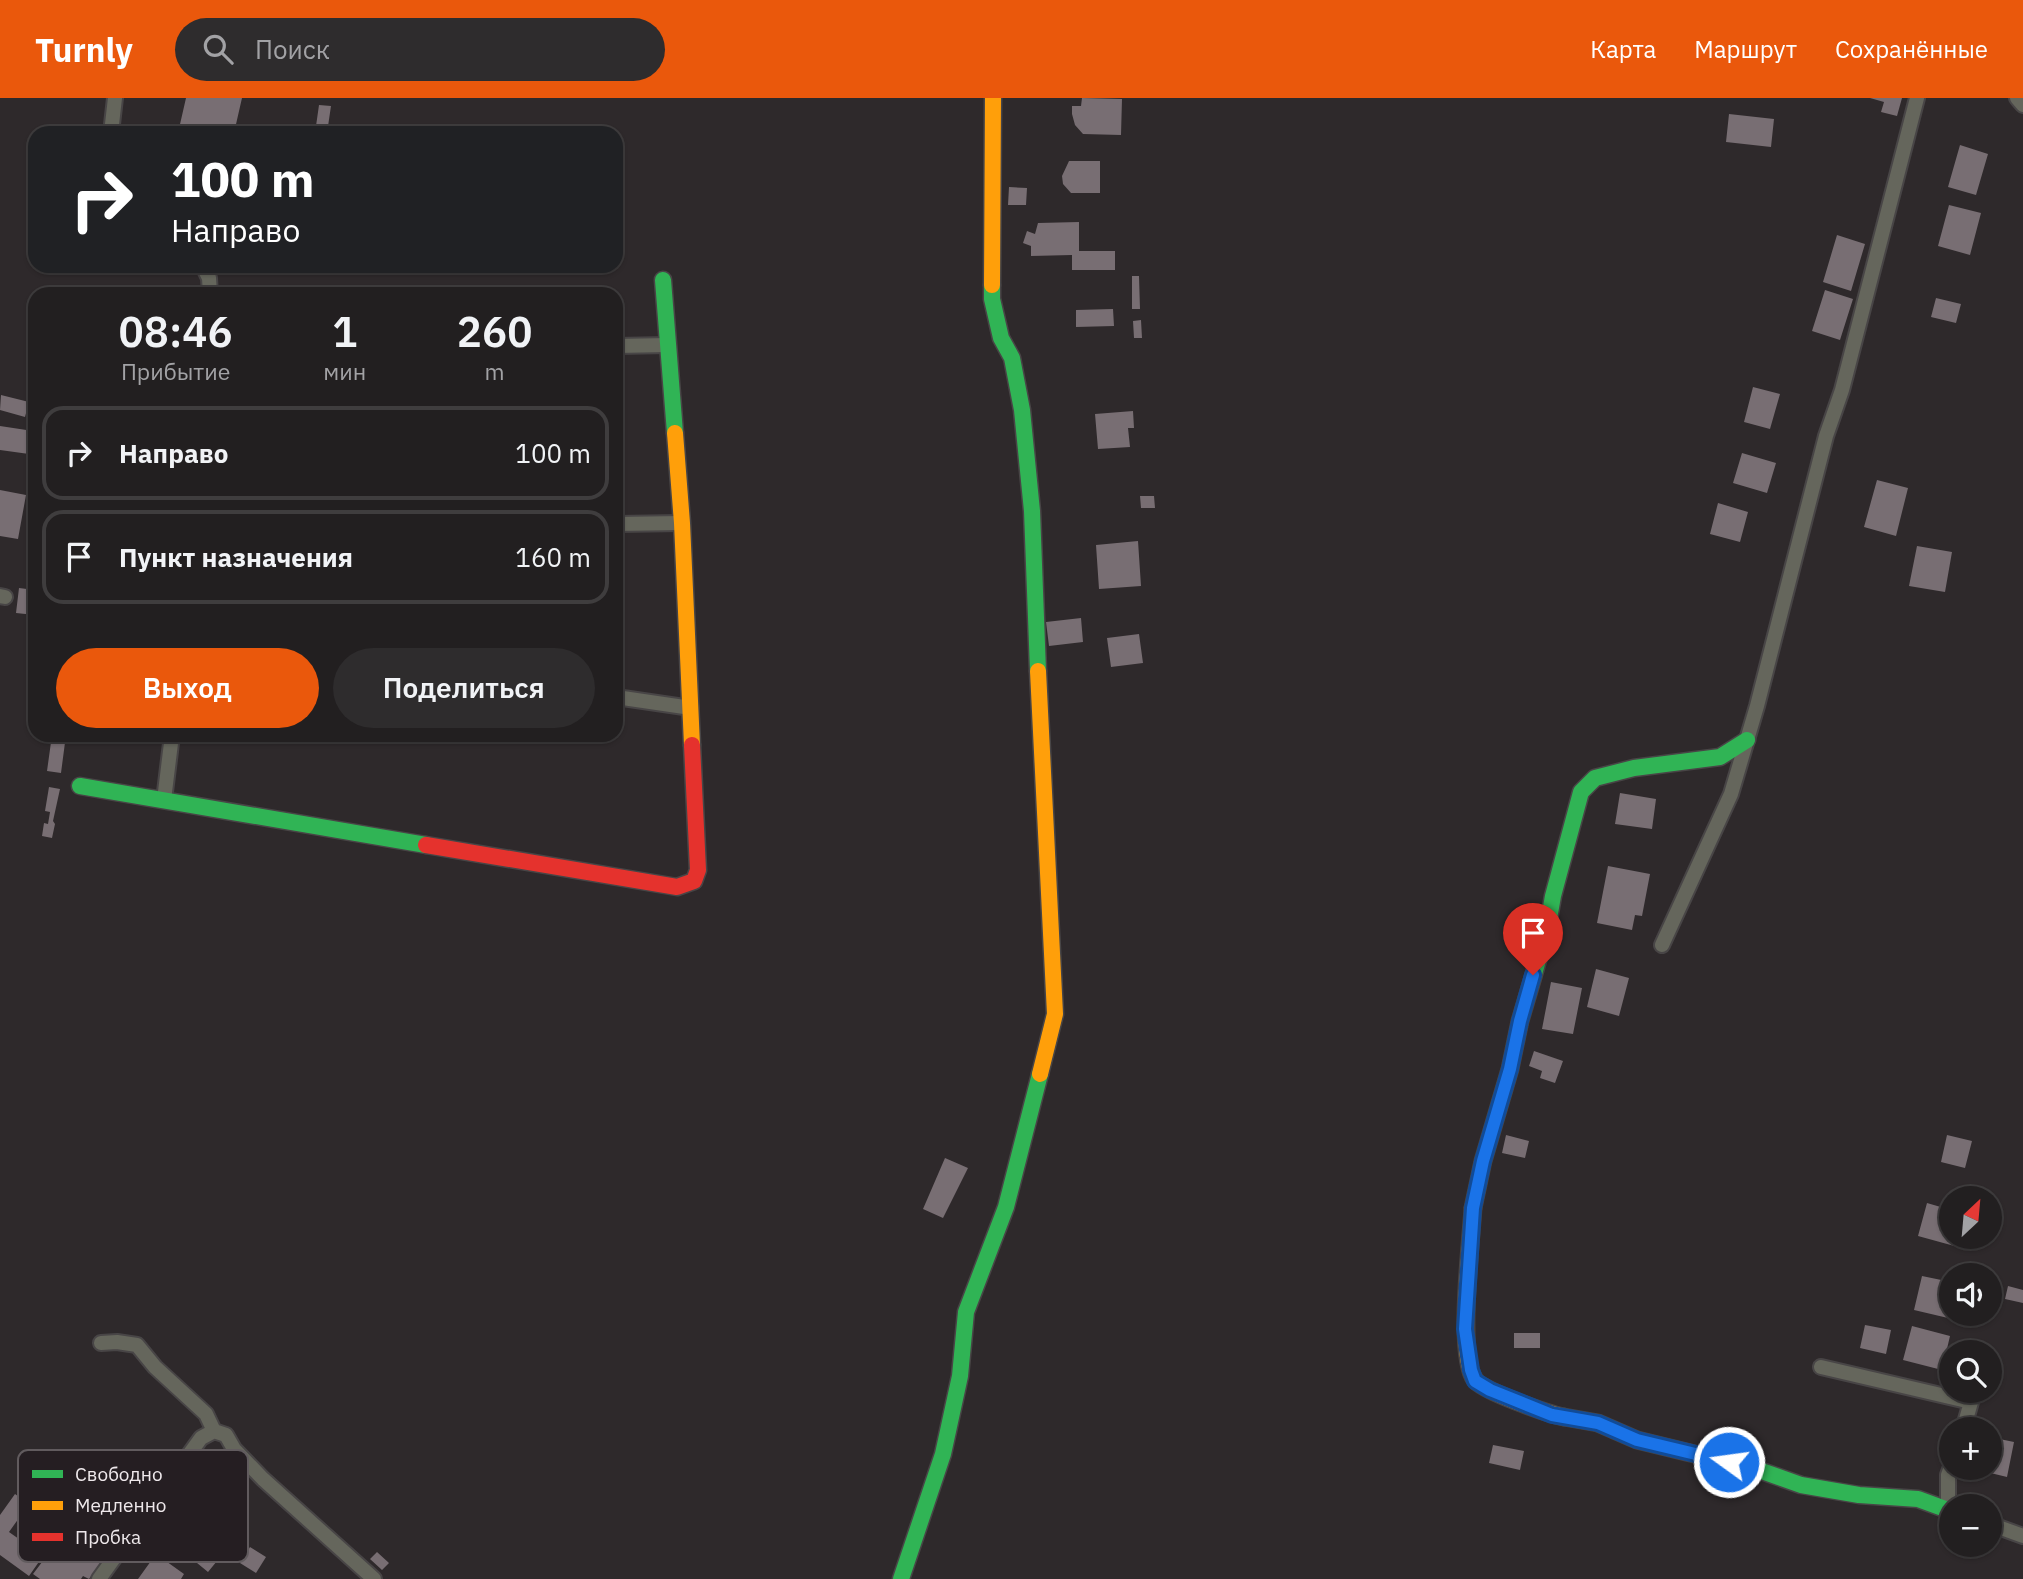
<!DOCTYPE html>
<html lang="ru">
<head>
<meta charset="utf-8">
<style>
	body { margin:0; font-family:"IBM Plex Sans",sans-serif; background:#2e2c2d; color:#f1f3f6; height:100vh; display:flex; flex-direction:column; font-size:26px; white-space:nowrap }
	* { box-sizing:border-box; margin:0 }
	p { font-size:23px; color:#a2a2a5 }
	.icon { flex:none; width:38px; height:38px; fill:none; stroke:currentColor; stroke-width:2; stroke-linecap:round; stroke-linejoin:round }
	.map { position:relative; flex:1; overflow:hidden }
	.panel { position:absolute; left:28px; top:189px; width:595px; height:455px; display:flex; flex-direction:column; background:#221f20; border-radius:21px; box-shadow:0 2px 5px #0004,0 0 0 2px #3f3d3e }
	.panel>* { flex:none }
	.banner { position:absolute; left:28px; top:28px; width:595px; height:147px; border-radius:21px; box-shadow:0 2px 5px #0004,0 0 0 2px #3f3d3e; background:#202124; color:#fff; overflow:hidden }
	.needle { width:46px; rotate:26deg }
	.tools { position:absolute; left:1939px; top:1088px; display:grid; gap:14px }
	.tools a { display:grid; place-items:center; width:63px; height:63px; border-radius:50%; background:#221f20; box-shadow:0 2px 5px #0004,0 0 0 2px #3f3d3e; font-size:35px }
	.pin { position:absolute; display:grid; place-items:center; width:60px; height:60px; color:#fff; margin:-72px -30px; border-radius:50% 50% 50% 0; rotate:-45deg; box-shadow:0 0 7px #0007 }
	.pin .icon { rotate:45deg }
	.me { position:absolute; width:77px; margin:-38px; rotate:284deg; stroke-linejoin:round; filter:drop-shadow(0 0 5px #0008) }
	.turn { display:flex; align-items:center; gap:24px; height:147px; padding:0 28px; font-size:32px }
	.turn .icon { width:91px; height:91px; stroke-width:2.5 }
	.turn b { display:block; font-size:49px; line-height:60px }
	.eta { display:flex; justify-content:space-evenly; align-items:center; height:119px; text-align:center }
	.eta b { font-size:42px; font-weight:600; line-height:49px }
	.button { display:flex; gap:14px; margin-top:auto; padding:14px 28px }
	.button a { flex:1; height:80px; border-radius:42px; background:#ea580c; color:#fff; font-size:28px; font-weight:600; line-height:80px; text-align:center }
	.button a+a { background:#2e2c2d; color:#f1f3f6 }
	ul { padding:0; list-style:none }
	li { display:flex; align-items:center; gap:21px; height:94px; margin:0 14px 10px; padding:0 14px; border:4px solid #3f3d3e; border-radius:21px }
	li div { flex:1 }
	li b { display:block; font-size:26px }
	li em { font-style:normal }
	header { display:flex; align-items:center; gap:42px; box-sizing:border-box; height:98px; padding:0 35px; background:#ea580c; color:#fff }
	header strong { font-size:33px }
	nav { display:flex; gap:38px; margin-inline-start:auto; font-size:24px }
	.search { width:490px; height:63px; background:#2e2c2d; display:flex; align-items:center; gap:18px; box-sizing:border-box; padding:0 24px; border-radius:38px; color:#a2a2a5; font-size:26px }
	.map>svg:first-child { display:block }
	.building { fill:#786e73 }
	.lines { fill:none; stroke-linecap:round; stroke-linejoin:round }
	.street-casing { stroke:#484546; stroke-width:18 }
	.fast-casing { stroke:#484546; stroke-width:19 }
	.slow-casing { stroke:#484546; stroke-width:19 }
	.jam-casing { stroke:#484546; stroke-width:19 }
	.street { stroke:#65665c; stroke-width:14 }
	.fast { stroke:#30b455; stroke-width:16 }
	.slow { stroke:#ff9f0a; stroke-width:16 }
	.jam { stroke:#e5322d; stroke-width:16 }
	.route-casing { stroke:#114b97; stroke-width:18 }
	.route { stroke:#1a73e8; stroke-width:12 }
	.key { fill:#251e22; stroke:#615b5e; stroke-width:2 }
	.key-label { font-size:19px; fill:#eee8eb }
</style>
</head>
<body>
<header>
<strong>Turnly</strong>
<div class="search"><svg class="icon" aria-label="search" viewBox="0 0 24 24"><circle cx="10" cy="10" r="6"/><path d="M15 15l6 6"/></svg>Поиск</div>
<nav><a>Карта</a><a>Маршрут</a><a>Сохранённые</a></nav>
</header>
<div class="map">
<svg width="2023" height="1481" viewBox="0 0 2023 1481">
	<rect width="100%" height="100%" fill="#2e292b"/>
	<!-- building -->
	<path class="building" d="M 186,0 L 242,0 L 234,35 L 178,35 Z
		M 1082,0 L 1122,1 L 1121,37 L 1083,36 L 1075,27 L 1072,16 L 1072,8 L 1081,8 Z
		M 1870,0 L 1902,0 L 1897,18 L 1881,14 L 1884,4 Z
		M 319,7 L 331,8 L 327,35 L 315,35 Z
		M 1729,16 L 1774,21 L 1771,49 L 1726,44 Z
		M 1960,47 L 1988,56 L 1976,97 L 1948,89 Z
		M 1069,63 L 1100,63 L 1100,95 L 1071,95 L 1063,86 L 1062,78 Z
		M 1009,89 L 1027,90 L 1026,107 L 1008,107 Z
		M 1949,107 L 1981,115 L 1970,157 L 1938,148 Z
		M 1079,124 L 1079,153 L 1115,153 L 1115,172 L 1072,172 L 1072,157 L 1031,158 L 1031,148 L 1023,145 L 1027,133 L 1035,136 L 1038,125 Z
		M 1837,137 L 1865,146 L 1851,193 L 1823,184 Z
		M 1132,178 L 1139,178 L 1140,211 L 1132,211 Z
		M 1825,192 L 1853,201 L 1840,242 L 1812,233 Z
		M 1936,200 L 1961,206 L 1956,225 L 1931,219 Z
		M 1113,211 L 1114,228 L 1076,229 L 1076,212 Z
		M 1141,222 L 1142,240 L 1134,240 L 1133,223 Z
		M 1753,289 L 1780,296 L 1770,331 L 1744,324 Z
		M 1,297 L 29,304 L 25,319 L 0,312 Z
		M 1133,313 L 1134,330 L 1128,330 L 1130,349 L 1098,351 L 1095,316 Z
		M 0,328 L 33,333 L 29,356 L 0,352 Z
		M 1742,355 L 1776,365 L 1767,395 L 1733,385 Z
		M 35,367 L 35,400 L 30,399 L 33,386 L 26,383 L 27,374 L 31,374 Z
		M 1877,382 L 1908,390 L 1896,438 L 1864,429 Z
		M 0,392 L 26,397 L 18,441 L 0,438 Z
		M 1140,398 L 1154,398 L 1155,410 L 1141,410 Z
		M 1718,405 L 1748,414 L 1740,444 L 1710,436 Z
		M 35,420 L 35,478 L 29,477 L 26,470 L 27,427 Z
		M 1138,443 L 1141,488 L 1099,491 L 1096,447 Z
		M 1917,448 L 1952,454 L 1945,494 L 1909,488 Z
		M 19,490 L 35,492 L 35,517 L 16,515 Z
		M 1081,520 L 1083,544 L 1049,548 L 1046,524 Z
		M 1139,536 L 1143,565 L 1111,569 L 1107,540 Z
		M 52,637 L 66,637 L 61,675 L 47,673 Z
		M 49,689 L 60,691 L 53,723 L 55,726 L 52,740 L 42,738 L 44,725 L 48,726 L 50,714 L 45,713 Z
		M 1620,695 L 1656,701 L 1652,731 L 1615,726 Z
		M 1608,768 L 1650,776 L 1642,818 L 1635,817 L 1632,832 L 1597,825 Z
		M 1596,871 L 1629,880 L 1619,918 L 1587,909 Z
		M 1551,884 L 1582,890 L 1573,936 L 1542,931 Z
		M 1534,953 L 1563,963 L 1555,985 L 1540,980 L 1542,973 L 1529,968 Z
		M 1506,1037 L 1529,1043 L 1525,1060 L 1502,1055 Z
		M 1947,1037 L 1972,1043 L 1965,1070 L 1941,1064 Z
		M 945,1060 L 968,1070 L 943,1120 L 923,1111 Z
		M 1927,1105 L 1951,1112 L 1951,1139 L 1961,1139 L 1958,1149 L 1918,1138 Z
		M 1922,1178 L 1951,1184 L 1951,1203 L 1948,1220 L 1914,1212 Z
		M 2008,1188 L 2023,1192 L 2023,1205 L 2005,1201 Z
		M 1865,1227 L 1891,1232 L 1886,1256 L 1860,1250 Z
		M 1912,1228 L 1950,1238 L 1942,1272 L 1903,1262 Z
		M 1514,1235 L 1540,1235 L 1540,1250 L 1514,1250 Z
		M 1990,1339 L 2014,1344 L 2007,1379 L 1974,1371 L 1990,1370 Z
		M 1493,1347 L 1524,1353 L 1520,1372 L 1489,1365 Z
		M 15,1396 L 29,1406 L 9,1434 L 43,1458 L 29,1478 L 0,1457 L 0,1417 Z
		M 205,1417 L 235,1441 L 208,1474 L 180,1451 L 194,1434 L 191,1431 Z
		M 73,1434 L 93,1449 L 89,1454 L 102,1463 L 89,1481 L 83,1478 L 81,1481 L 40,1481 L 33,1476 L 64,1435 L 70,1439 Z
		M 250,1449 L 266,1459 L 256,1475 L 240,1465 Z
		M 377,1454 L 389,1465 L 382,1472 L 370,1461 Z
		M 156,1456 L 184,1476 L 181,1481 L 138,1481 Z"/>
	<g class="lines">
		<defs>
			<path id="street" d="M 2017,0 L 2023,7
				M 111,35 L 115,0
				M 203,168 L 209,180 L 210,196
				M 616,248 L 668,247
				M 616,426 L 682,425
				M 0,498 L 5,499
				M 616,599 L 691,610
				M 164,702 L 172,637
				M 1662,847 L 1731,696 L 1757,608 L 1826,338 L 1842,292 L 1917,0
				M 101,1245 L 117,1244 L 137,1247 L 155,1269 L 206,1316 L 214,1333
				M 1821,1269 L 1971,1304 L 1963,1332
				M 1951,1369 L 1948,1377 L 1948,1412 L 1951,1413
				M 1990,1426 L 2023,1438
				M 99,1481 L 201,1340 L 214,1333 L 226,1337 L 234,1351 L 263,1381 L 374,1481"/>
			<path id="fast" d="M 663,182 L 675,335
				M 992,187 L 992,201 L 1001,240 L 1012,260 L 1022,312 L 1032,413 L 1038,573
				M 80,688 L 426,747
				M 1473,1110 L 1483,1063 L 1510,971 L 1520,923 L 1547,832 L 1553,798 L 1581,694 L 1595,680 L 1634,670 L 1720,659 L 1747,642
				M 1564,1319 L 1598,1325 L 1637,1342 L 1756,1371 L 1801,1387 L 1859,1397 L 1918,1401 L 1948,1412
				M 901,1481 L 943,1356 L 960,1278 L 966,1214 L 1006,1109 L 1040,976"/>
			<path id="slow" d="M 992,187 L 993,0
				M 675,335 L 682,425 L 692,647
				M 1038,573 L 1055,916 L 1040,976
				M 1473,1110 C 1471,1144 1457,1258 1475,1282 C 1482,1293 1549,1316 1564,1319"/>
			<path id="jam" d="M 426,747 L 677,789 L 694,783 L 698,772 L 692,647"/>
		</defs>
		<!-- street casing -->
		<use href="#street" class="street-casing"/>
		<!-- fast casing -->
		<use href="#fast" class="fast-casing"/>
		<!-- slow casing -->
		<use href="#slow" class="slow-casing"/>
		<!-- jam casing -->
		<use href="#jam" class="jam-casing"/>
		<!-- street -->
		<use href="#street" class="street"/>
		<!-- fast -->
		<use href="#fast" class="fast"/>
		<!-- slow -->
		<use href="#slow" class="slow"/>
		<!-- jam -->
		<use href="#jam" class="jam"/>
	</g>
	<g class="lines">
		<defs>
			<path id="route" d="M 1533,877 L 1520,923 L 1510,971 L 1483,1063 L 1473,1110 L 1465,1231 L 1471,1272 L 1475,1283 L 1490,1292 L 1552,1317 L 1598,1325 L 1637,1342 L 1729,1364"/>
		</defs>
		<!-- route casing -->
		<use href="#route" class="route-casing"/>
		<!-- route -->
		<use href="#route" class="route"/>
	</g>
	<!-- legend -->
	<rect x="18" y="1352" width="230" height="112" rx="10" class="key"/>
	<rect x="32" y="1372" width="31" height="8" fill="#30b455"/>
	<rect x="32" y="1403" width="31" height="9" fill="#ff9f0a"/>
	<rect x="32" y="1435" width="31" height="8" fill="#e5322d"/>
	<g class="key-label">
		<text x="75" y="1383">Свободно</text>
		<text x="75" y="1414">Медленно</text>
		<text x="75" y="1446">Пробка</text>
	</g>
</svg>
<div class="tools">
<a><svg class="needle" viewBox="-14 -14 28 28"><path d="M0-13l5 13h-10z" fill="#e53935"/><path d="M0 13l5-13h-10z" fill="#a2a2a5"/></svg></a>
<a><svg class="icon" aria-label="sound" viewBox="0 0 24 24"><path d="M4 9h4l5-4v14l-5-4H4zM17 9q2 3 0 6"/></svg></a>
<a><svg class="icon" aria-label="search" viewBox="0 0 24 24"><circle cx="10" cy="10" r="6"/><path d="M15 15l6 6"/></svg></a>
<a>+</a>
<a>−</a>
</div>
<div class="pin" style="left:1533px;top:877px;background:#d93025"><svg class="icon" aria-label="arrive" viewBox="0 0 24 24"><path d="M6 21V4h12l-3 4 3 4H6"/></svg></div>
<svg class="me" style="left:1729px;top:1364px" viewBox="-20 -20 40 40"><circle r="17" fill="#1a73e8" stroke="#fff" stroke-width="3"/><path d="M0-11L8 9 0 5-8 9z" fill="#fff"/></svg>
<div class="banner">
<div class="turn"><svg class="icon" aria-label="right" viewBox="0 0 24 24"><path d="M7 20v-9h11M14 6l5 5-5 5"/></svg><div><b>100 m</b>Направо</div></div>
</div>
<section class="panel">
<div class="eta">
<div><b>08:46</b><p>Прибытие</p></div>
<div><b>1</b><p>мин</p></div>
<div><b>260</b><p>m</p></div>
</div>
<ul>
<li><svg class="icon" aria-label="right" viewBox="0 0 24 24"><path d="M7 20v-9h11M14 6l5 5-5 5"/></svg><div><b>Направо</b></div><em>100 m</em></li>
<li><svg class="icon" aria-label="arrive" viewBox="0 0 24 24"><path d="M6 21V4h12l-3 4 3 4H6"/></svg><div><b>Пункт назначения</b></div><em>160 m</em></li>
</ul>
<div class="button"><a>Выход</a><a>Поделиться</a></div>
</section>
</div>
</body>
</html>
